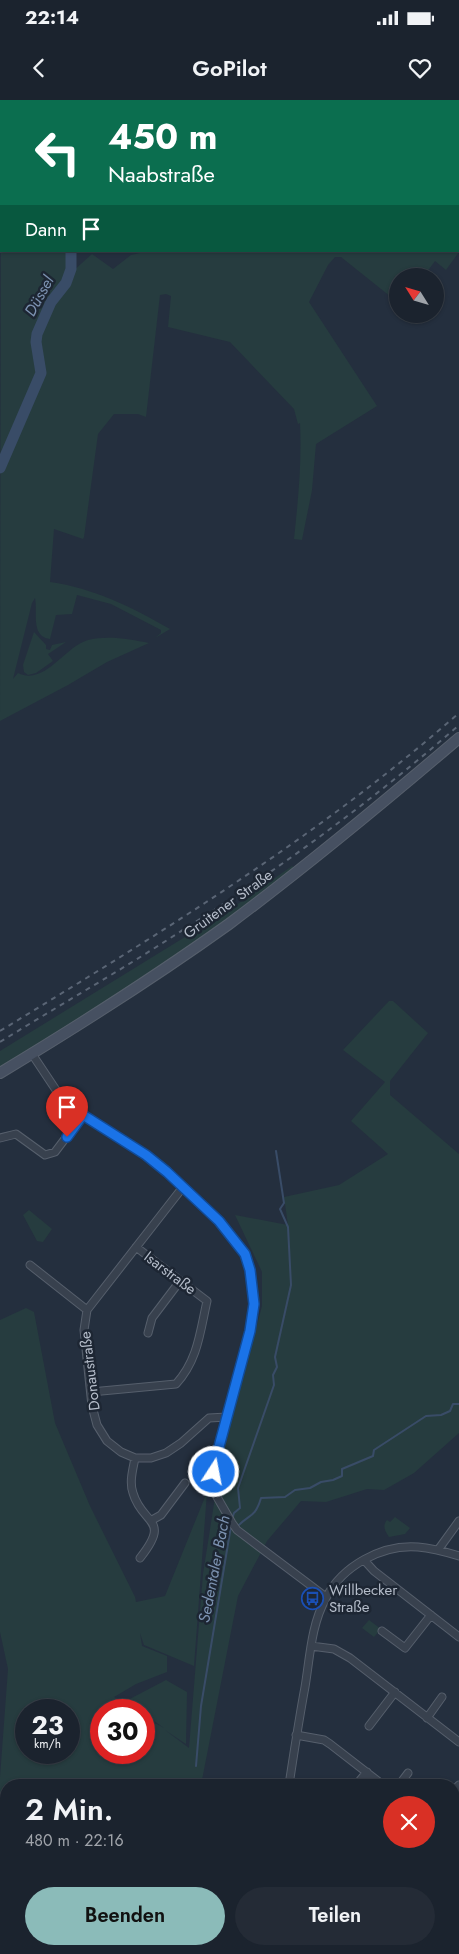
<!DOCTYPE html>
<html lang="de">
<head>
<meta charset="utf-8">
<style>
	body { margin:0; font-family:Jost,sans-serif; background:#242b36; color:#f1f3f6; height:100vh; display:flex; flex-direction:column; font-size:19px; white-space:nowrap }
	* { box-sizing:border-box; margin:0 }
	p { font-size:16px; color:#a0a4aa }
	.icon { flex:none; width:28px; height:28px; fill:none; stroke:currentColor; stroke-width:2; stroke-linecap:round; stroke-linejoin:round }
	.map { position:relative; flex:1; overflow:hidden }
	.drawer { position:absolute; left:0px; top:1679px; width:460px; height:176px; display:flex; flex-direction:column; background:#1b232e; border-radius:20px 20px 0 0; box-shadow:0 1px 4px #0004,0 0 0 1px #39404a }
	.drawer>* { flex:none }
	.guide { position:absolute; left:0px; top:0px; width:460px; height:152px; box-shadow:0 1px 4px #0004,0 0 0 1px #39404a; background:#0b6e4f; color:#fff; overflow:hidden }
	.needle { width:32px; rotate:307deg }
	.controls { position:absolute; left:389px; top:168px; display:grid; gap:10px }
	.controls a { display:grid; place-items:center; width:55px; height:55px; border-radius:50%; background:#1b232e; box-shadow:0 1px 4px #0004,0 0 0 1px #39404a; font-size:25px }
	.speed { position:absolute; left:15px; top:1599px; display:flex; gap:10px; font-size:25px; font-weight:700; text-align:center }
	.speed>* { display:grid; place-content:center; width:65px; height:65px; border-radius:50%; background:#1b232e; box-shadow:0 1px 4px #0004,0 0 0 1px #39404a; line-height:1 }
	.speed small { font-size:12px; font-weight:400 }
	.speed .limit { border:8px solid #d22; background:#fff; color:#111 }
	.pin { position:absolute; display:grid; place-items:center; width:42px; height:42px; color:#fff; margin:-51px -21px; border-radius:50% 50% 50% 0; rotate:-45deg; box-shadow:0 0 5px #0007 }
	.pin .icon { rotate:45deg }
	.me { position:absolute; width:55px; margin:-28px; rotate:11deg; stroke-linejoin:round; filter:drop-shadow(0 0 4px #0008) }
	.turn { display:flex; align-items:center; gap:18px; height:105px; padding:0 25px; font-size:22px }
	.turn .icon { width:65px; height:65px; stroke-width:2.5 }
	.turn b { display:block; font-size:35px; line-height:42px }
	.then { display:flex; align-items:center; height:48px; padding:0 25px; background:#0003; gap:10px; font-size:19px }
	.round { display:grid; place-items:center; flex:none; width:52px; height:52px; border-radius:26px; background:#242b36 }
	.head { display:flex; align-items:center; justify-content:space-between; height:85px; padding:0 25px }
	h1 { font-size:30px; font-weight:600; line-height:38px }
	.button { display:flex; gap:10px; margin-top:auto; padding:10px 25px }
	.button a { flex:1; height:58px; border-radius:30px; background:#8bbbb9; color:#111; font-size:20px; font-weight:600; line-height:58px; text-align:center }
	.button a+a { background:#242b36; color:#f1f3f6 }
	.status { display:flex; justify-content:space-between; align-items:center; height:35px; padding:0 25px; background:#1b232e; direction:ltr }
	.status svg { height:14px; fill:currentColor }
	header { display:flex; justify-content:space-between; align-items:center; height:65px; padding:0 25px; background:#1b232e; font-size:22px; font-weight:600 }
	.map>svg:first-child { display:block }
	.green { fill:#263c3f; fill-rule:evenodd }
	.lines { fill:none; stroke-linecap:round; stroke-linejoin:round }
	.stream { stroke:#394c67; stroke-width:2 }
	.river { stroke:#394c67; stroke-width:11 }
	.street-casing { stroke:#565f6c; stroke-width:9 }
	.secondary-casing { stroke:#565f6c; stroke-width:12 }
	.street { stroke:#38414e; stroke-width:7 }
	.secondary { stroke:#465061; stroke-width:10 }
	.rail { stroke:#5a6575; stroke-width:2; stroke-dasharray:5 5; stroke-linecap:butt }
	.route-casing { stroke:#114b97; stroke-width:12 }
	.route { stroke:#1a73e8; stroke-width:9 }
	.labels { text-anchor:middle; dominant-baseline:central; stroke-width:5; stroke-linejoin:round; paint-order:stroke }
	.street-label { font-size:15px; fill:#b4bcc9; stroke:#1d2633 }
	.poi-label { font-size:15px; fill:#b4bcc9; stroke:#1d2633; text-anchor:start }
	.water-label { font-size:16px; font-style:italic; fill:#7c92b1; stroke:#1d2633 }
</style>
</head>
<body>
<div class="status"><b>22:14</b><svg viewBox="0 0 49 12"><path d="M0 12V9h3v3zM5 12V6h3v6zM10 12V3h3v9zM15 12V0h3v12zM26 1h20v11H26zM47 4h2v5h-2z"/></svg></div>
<header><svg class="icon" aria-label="back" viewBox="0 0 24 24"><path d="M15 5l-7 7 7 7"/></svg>GoPilot<svg class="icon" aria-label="heart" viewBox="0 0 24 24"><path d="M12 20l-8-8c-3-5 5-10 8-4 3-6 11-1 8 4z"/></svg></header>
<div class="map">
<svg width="459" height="1854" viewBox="0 0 459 1854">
	<rect width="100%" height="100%" fill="#242f3e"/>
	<!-- green -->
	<path class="green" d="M 0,0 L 148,0 L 1,1 L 0,33 Z
		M 245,0 L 459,0 L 459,49 L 459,1 L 244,1 Z
		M 1,35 L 1,151 L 73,151 L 72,172 L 92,154 L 113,169 L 131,155 L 149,151 L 459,151 L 459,55 L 459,152 L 446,170 L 435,161 L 424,176 L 398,176 L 397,195 L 391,197 L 341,157 L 335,157 L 328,165 L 309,202 L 377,306 L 316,344 L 312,390 L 302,440 L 294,439 C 298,401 302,362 300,323 L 298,324 L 294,309 L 230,242 L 168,227 L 171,196 L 166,194 L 160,195 L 146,317 L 138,314 L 114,314 L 98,334 L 84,437 L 83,439 L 54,429 L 50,482 C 93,488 132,507 170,529 L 155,538 L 161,533 L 161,530 L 111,504 L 77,495 L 72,514 L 56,515 L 50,539 C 30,536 38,512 35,498 L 32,503 L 13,579 L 18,573 C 45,586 64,547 88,540 C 107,535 131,539 149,543 L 107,562 L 68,585 L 0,621 Z
		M 34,532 L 46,545 L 46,549 L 50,550 L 52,545 L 66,542 L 48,554 L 53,561 L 36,573 L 28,575 L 24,572 L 23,565 Z
		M 292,766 L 296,769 L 232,817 L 122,894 L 0,969 L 0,951 L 232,808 Z
		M 389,901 L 393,901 L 428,933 L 390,981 L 390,995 L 459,1054 L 459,1333 L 414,1373 L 384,1390 L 367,1389 L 326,1402 L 301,1401 L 267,1441 L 238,1496 L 201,1685 L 6,1685 L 6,1849 L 198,1849 L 204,1854 L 0,1854 L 0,1677 L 8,1569 L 0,1532 L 0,1220 L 26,1208 L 34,1212 L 55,1323 L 90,1406 L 135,1497 L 136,1502 L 165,1496 L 207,1392 L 194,1566 L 144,1545 L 140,1533 L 142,1546 L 167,1556 L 167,1572 L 136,1584 L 114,1597 L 133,1610 L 101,1610 L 101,1652 L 144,1652 L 144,1617 L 164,1628 L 144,1614 L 144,1610 L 137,1610 L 124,1602 L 166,1580 L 187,1592 L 186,1644 L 165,1630 L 189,1648 L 203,1474 L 221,1359 L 262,1206 L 262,1172 L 235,1115 L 288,1125 L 284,1097 L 339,1085 L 388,1054 L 351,1021 L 385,982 L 343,950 ZM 26,1610 L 69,1610 L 69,1652 L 26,1652 Z
		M 29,1110 L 52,1129 L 43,1142 L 37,1141 L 23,1115 Z
		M 395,1417 L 410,1428 L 405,1434 L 389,1437 C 385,1431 382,1426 387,1420 L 390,1422 Z
		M 369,1520 L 381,1529 L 374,1537 L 362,1528 Z"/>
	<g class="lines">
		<!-- stream -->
		<path class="stream" d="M 232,1419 L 234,1413 L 240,1408 L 238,1388 L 274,1285 L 273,1275 L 277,1267 L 275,1257 L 291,1185 L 288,1127 L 280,1109 L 284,1103 L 276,1051
			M 237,1427 C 248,1414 255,1419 261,1398 L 285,1397 L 295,1390 L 310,1388 L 321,1382 L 333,1380 L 342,1376 L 342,1369 L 373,1356 L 374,1350 L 426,1316 L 441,1315 L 450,1311 L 453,1304 L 459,1304
			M 196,1666 L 201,1606 L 231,1426
			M 199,1679 L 200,1685"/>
		<!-- river -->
		<path class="river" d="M 394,1 L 395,0
			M 0,368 L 41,273 L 36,242 L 37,234 L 51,202 L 66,183 L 71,169 L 71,151"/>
		<defs>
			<path id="street" d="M 32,954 L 60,996 L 71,1006 L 146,1055 L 167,1072 L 219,1121 L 245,1154 L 250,1170 L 254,1204 L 250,1231 L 217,1354 L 214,1372 L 215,1390 L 217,1397 L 232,1423 L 237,1430 L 326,1497
				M 0,1038 L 16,1034 L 45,1055 L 55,1052 L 83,1015
				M 183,1087 L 87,1210 L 84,1230 L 92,1306 L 97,1325 L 107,1341 L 121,1352 L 135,1358 L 151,1358 L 166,1353 L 181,1343 L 209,1318 L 227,1317
				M 30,1165 L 87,1210
				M 148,1233 L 152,1218 L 180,1181
				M 91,1292 L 176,1284 C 198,1260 200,1232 207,1201 L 136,1147
				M 135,1358 C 133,1369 129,1382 133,1393 C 142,1425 172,1418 140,1458
				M 152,1420 L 161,1415 L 185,1383
				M 438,1450 L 459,1421
				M 364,1460 L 374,1471 L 459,1537
				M 382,1531 L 405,1548 L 431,1515
				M 311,1546 L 334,1549 L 350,1558 L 459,1642
				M 427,1618 L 442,1597
				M 369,1626 L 395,1592
				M 296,1635 L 324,1640 L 330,1644 L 383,1685
				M 289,1685 C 294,1652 299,1619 305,1587 C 310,1557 311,1525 326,1498 C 342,1466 382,1444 418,1447 C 432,1448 446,1452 459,1456
				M 356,1685 L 367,1672
				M 399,1685 L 408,1673
				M 456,1688 L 459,1685
				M 454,1786 L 459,1790
				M 184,1849 L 190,1854
				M 342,1849 L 349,1854
				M 106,1854 L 111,1849
				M 234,1854 L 237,1849"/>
			<path id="secondary" d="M 0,973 C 78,926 155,877 229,824 C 308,765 384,702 459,638"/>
		</defs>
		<!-- street casing -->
		<use href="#street" class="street-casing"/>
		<!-- secondary casing -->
		<use href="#secondary" class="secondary-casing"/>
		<!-- street -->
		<use href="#street" class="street"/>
		<!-- secondary -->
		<use href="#secondary" class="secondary"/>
		<!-- rail -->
		<path class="rail" d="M 0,931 C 159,834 318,737 459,613
			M 0,942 C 58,906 118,872 175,835 C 275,772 370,703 459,625"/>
	</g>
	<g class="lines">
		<defs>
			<path id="route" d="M 67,1037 L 83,1015 L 146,1055 L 167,1072 L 219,1121 L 245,1154 L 250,1170 L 254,1204 L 250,1231 L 217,1354 L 214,1372"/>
		</defs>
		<!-- route casing -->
		<use href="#route" class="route-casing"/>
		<!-- route -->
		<use href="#route" class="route"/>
	</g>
	<!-- icons -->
	<defs>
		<symbol id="bus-ring" viewBox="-11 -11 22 22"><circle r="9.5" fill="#1d2633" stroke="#1a4fb4" stroke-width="1.5"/><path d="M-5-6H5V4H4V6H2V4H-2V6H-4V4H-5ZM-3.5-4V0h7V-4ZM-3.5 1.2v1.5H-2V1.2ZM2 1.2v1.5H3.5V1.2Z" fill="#1a4fb4"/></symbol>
	</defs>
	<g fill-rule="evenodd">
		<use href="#bus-ring" x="300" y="1486" width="25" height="25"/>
	</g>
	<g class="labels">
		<!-- street labels -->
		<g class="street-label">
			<text transform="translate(228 804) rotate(-36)">Gruitener Straße</text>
			<text transform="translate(170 1173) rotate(37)">Isarstraße</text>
			<text transform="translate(90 1271) rotate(-97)">Donaustraße</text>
		</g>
		<!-- poi labels -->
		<g class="poi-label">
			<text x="329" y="1490">Willbecker<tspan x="329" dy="17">Straße</tspan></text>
		</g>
		<!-- water labels -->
		<g class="water-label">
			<text transform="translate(39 196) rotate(-61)">Düssel</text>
			<text transform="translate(214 1469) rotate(-79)">Sedentaler Bach</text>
		</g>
	</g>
</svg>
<div class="controls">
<a><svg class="needle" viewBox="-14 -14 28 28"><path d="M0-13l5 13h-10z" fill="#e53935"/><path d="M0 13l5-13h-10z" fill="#a0a4aa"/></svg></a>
</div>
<div class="speed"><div>23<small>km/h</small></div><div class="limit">30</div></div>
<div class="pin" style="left:67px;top:1037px;background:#d93025"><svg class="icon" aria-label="arrive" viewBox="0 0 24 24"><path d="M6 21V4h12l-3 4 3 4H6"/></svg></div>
<svg class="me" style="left:214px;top:1372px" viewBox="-20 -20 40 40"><circle r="17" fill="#1a73e8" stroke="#fff" stroke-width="3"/><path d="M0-11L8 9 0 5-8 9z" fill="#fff"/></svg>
<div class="guide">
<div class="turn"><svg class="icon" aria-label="left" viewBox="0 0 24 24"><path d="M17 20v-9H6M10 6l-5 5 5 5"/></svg><div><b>450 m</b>Naabstraße</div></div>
<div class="then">Dann<svg class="icon" aria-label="arrive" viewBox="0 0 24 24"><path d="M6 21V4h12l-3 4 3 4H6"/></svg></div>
</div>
<section class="drawer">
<div class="head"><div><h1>2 Min.</h1><p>480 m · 22:16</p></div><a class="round" style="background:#d93025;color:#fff"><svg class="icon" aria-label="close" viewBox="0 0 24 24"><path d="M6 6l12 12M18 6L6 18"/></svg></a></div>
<div class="button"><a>Beenden</a><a>Teilen</a></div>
</section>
</div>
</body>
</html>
